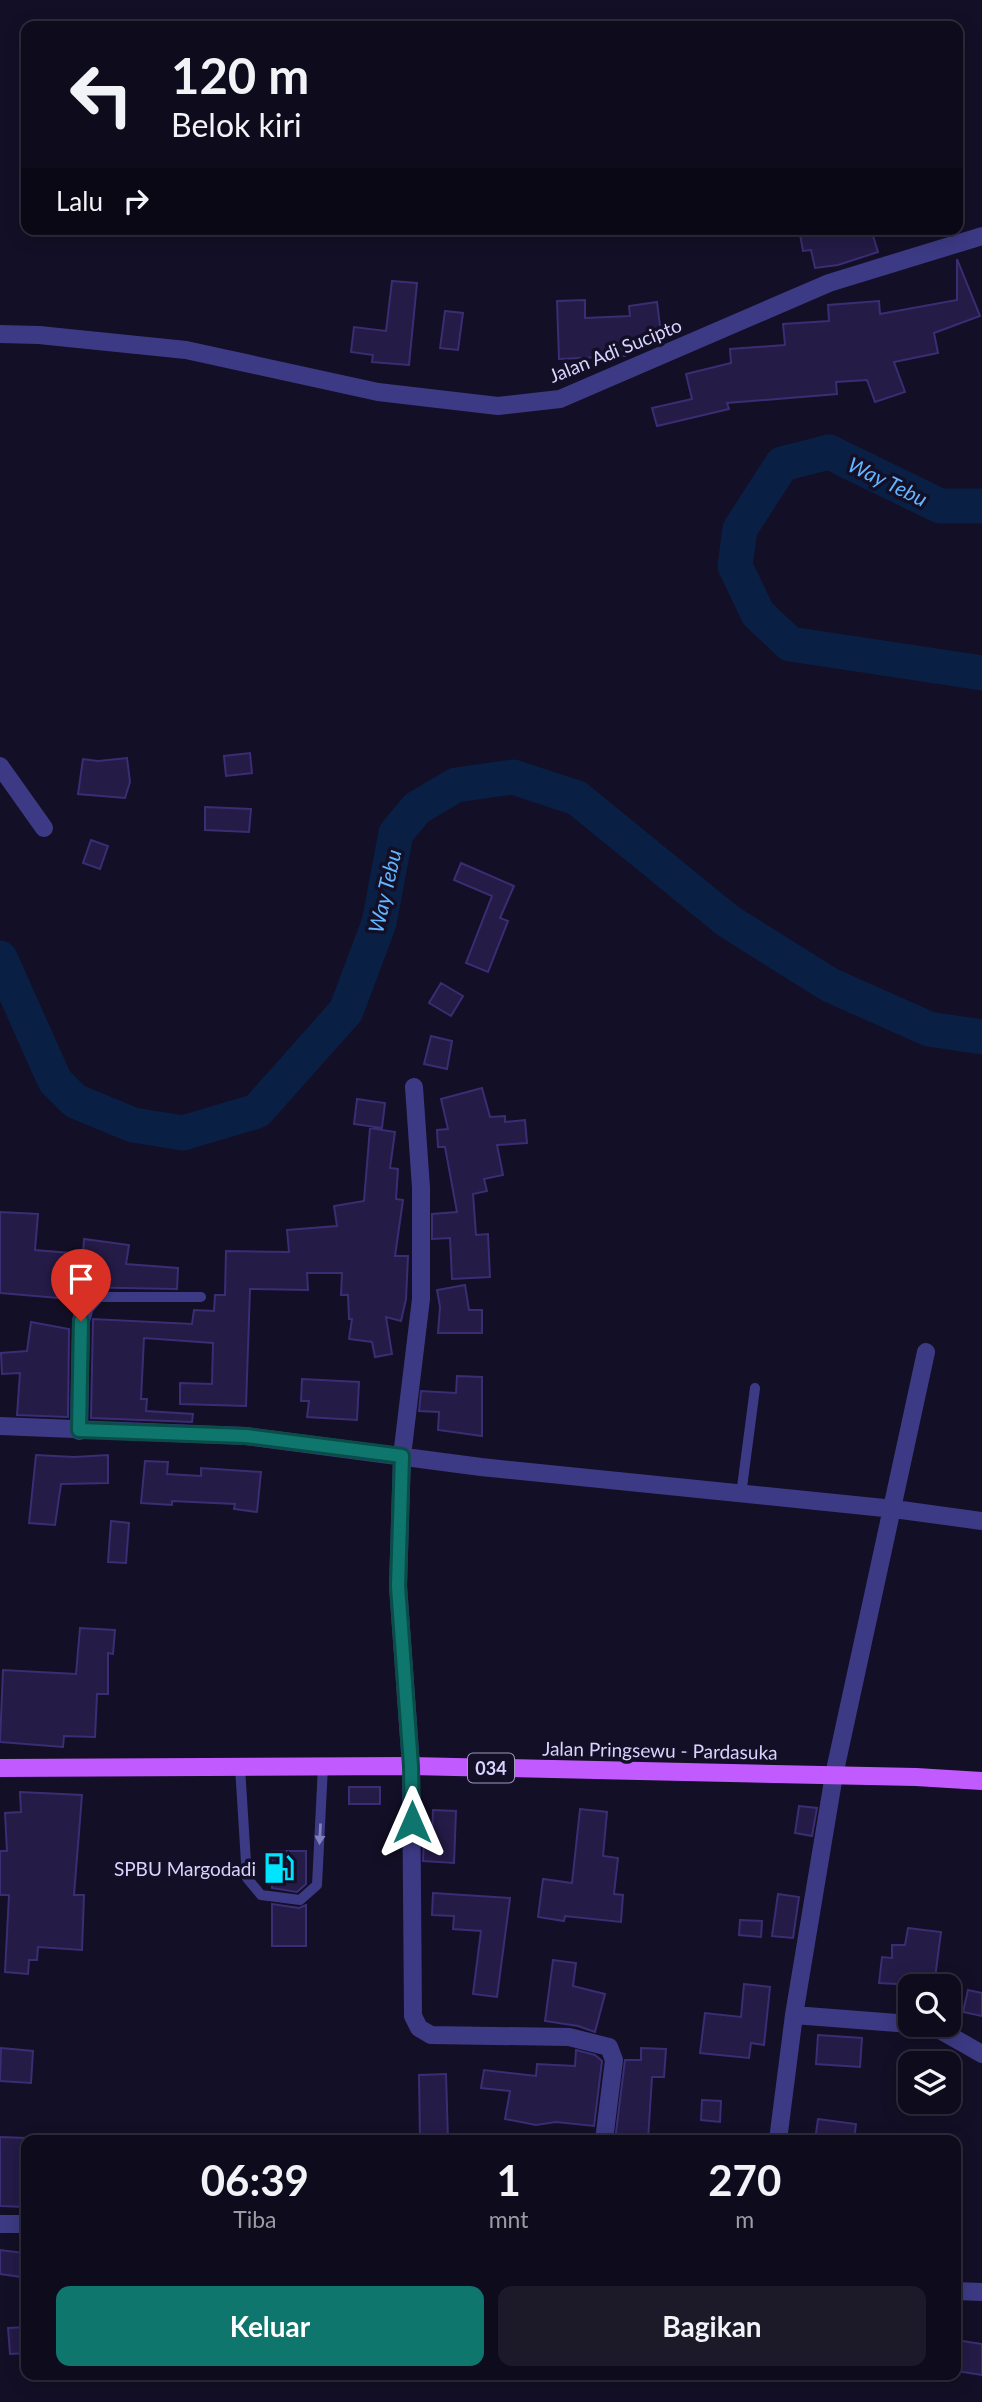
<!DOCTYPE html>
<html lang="id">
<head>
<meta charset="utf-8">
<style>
	body { margin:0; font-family:Lato,sans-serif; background:#1c1929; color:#f1f3f6; height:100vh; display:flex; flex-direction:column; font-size:26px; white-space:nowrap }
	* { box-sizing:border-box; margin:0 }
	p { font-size:23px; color:#9b9ba3 }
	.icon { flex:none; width:38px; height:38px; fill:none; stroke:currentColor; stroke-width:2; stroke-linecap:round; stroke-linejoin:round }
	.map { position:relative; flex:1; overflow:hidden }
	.drawer { position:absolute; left:21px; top:2135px; width:940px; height:245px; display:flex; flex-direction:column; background:#0e0b1c; border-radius:14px; box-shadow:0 4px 18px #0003,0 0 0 2px #2e2b3b }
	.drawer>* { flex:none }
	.guide { position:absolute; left:21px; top:21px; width:942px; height:214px; border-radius:14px; box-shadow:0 4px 18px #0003,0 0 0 2px #2e2b3b; background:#0e0b1c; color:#f1f3f6; overflow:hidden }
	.tools { position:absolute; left:898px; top:1974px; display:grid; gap:14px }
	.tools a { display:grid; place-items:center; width:63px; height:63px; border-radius:14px; background:#0e0b1c; box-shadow:0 4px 18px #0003,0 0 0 2px #2e2b3b; font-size:35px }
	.pin { position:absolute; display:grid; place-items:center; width:60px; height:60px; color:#fff; margin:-72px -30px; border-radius:50% 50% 50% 0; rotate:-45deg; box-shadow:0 0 7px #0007 }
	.pin .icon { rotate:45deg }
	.me { position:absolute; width:77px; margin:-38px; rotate:0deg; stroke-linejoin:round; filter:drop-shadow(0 0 5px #0008) }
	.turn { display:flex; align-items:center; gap:24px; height:147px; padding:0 35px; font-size:32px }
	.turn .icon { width:91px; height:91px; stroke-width:2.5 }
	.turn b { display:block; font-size:49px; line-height:60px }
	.then { display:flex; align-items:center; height:66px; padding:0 35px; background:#0003; gap:14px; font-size:26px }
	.eta { display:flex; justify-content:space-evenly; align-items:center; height:119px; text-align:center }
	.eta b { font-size:42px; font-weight:700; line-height:49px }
	.primary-button { display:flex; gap:14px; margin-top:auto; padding:14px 35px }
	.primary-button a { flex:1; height:80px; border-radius:14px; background:#0f766e; color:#fff; font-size:28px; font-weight:700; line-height:80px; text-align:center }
	.primary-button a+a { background:#1c1929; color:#f1f3f6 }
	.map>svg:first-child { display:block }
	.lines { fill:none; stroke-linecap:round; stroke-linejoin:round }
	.river { stroke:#0a1f44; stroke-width:35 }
	.building { fill:#241b47; stroke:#3b2d73; stroke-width:2 }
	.service { stroke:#3d3a85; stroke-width:10 }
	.minor { stroke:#3d3a85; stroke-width:18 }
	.primary { stroke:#c25bff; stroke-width:18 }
	.oneway { fill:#837fbc }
	.route-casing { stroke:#0a4d48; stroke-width:18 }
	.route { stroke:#0f766e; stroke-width:12 }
	.labels { text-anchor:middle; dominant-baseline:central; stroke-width:7; stroke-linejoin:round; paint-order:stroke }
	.shield { fill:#130f26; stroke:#9e99be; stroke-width:2 }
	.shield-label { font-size:18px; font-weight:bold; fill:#d9d4ff }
	.street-label { font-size:19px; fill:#d9d4ff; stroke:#130f26 }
	.poi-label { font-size:19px; fill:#d9d4ff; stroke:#130f26; text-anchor:end }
	.water-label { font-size:21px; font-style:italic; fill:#62b6ff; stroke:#130f26 }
</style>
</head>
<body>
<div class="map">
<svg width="982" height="2402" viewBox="0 0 982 2402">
	<rect width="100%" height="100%" fill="#130f26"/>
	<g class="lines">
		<!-- river -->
		<path class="river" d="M 982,506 L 940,506 L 829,452 L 782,464 L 740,529 L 735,566 L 758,614 L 790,644 L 982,673
			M 0,958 L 55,1081 L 75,1101 L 133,1125 L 183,1133 L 257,1111 L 346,1011 L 379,923 L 396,833 L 417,808 L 456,785 L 513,777 L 577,798 L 728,921 L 830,985 L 929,1029 L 982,1037"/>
	</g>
	<!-- building -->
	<path class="building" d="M 799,229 L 871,229 L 878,252 L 838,265 L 815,268 L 811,250 L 803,251 Z
		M 957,259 L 980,316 L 934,333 L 938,353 L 894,362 L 905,392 L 875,402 L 867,380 L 836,382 L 837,394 L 727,403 L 729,409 L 657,426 L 652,408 L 692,399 L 686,374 L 731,363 L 730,349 L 785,345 L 783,324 L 829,321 L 828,305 L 879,301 L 880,314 L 957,300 Z
		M 392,281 L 417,283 L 409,365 L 372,362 L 373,355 L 351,352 L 354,327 L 386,331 Z
		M 585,300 L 585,318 L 630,316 L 629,306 L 657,302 L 662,342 L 625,350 L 625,356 L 559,359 L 557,301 Z
		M 445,311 L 463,313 L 458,350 L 440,348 Z
		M 250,753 L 252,773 L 226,776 L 224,756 Z
		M 127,758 L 130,782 L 125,798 L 78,794 L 83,759 L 98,761 Z
		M 205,807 L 251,809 L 249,832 L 205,830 Z
		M 91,840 L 108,846 L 100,869 L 83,863 Z
		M 461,863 L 514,886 L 500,918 L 508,921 L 488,972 L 466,963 L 492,896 L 454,880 Z
		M 441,983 L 463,996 L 451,1016 L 429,1003 Z
		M 431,1036 L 452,1041 L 447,1069 L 424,1064 Z
		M 482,1088 L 490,1117 L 505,1116 L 505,1122 L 525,1120 L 527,1143 L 497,1145 L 503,1175 L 484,1179 L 487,1191 L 473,1194 L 476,1235 L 488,1234 L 490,1277 L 452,1279 L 450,1238 L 432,1239 L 432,1214 L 457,1212 L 445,1147 L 438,1147 L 437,1130 L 448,1129 L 441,1099 Z
		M 357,1099 L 385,1103 L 382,1128 L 354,1124 Z
		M 370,1128 L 395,1132 L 390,1168 L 398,1169 L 396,1199 L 403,1200 L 395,1256 L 408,1256 L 406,1299 L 401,1321 L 386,1317 L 392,1354 L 375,1357 L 372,1342 L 349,1339 L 352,1319 L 349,1319 L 348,1295 L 341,1295 L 342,1273 L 307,1273 L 308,1290 L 250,1289 L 246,1406 L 180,1404 L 180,1383 L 212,1384 L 213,1343 L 144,1338 L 141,1399 L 147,1399 L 146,1411 L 193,1414 L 192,1422 L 91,1418 L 93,1319 L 192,1324 L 194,1310 L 214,1311 L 215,1295 L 225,1295 L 226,1251 L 289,1252 L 287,1230 L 337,1226 L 334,1206 L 364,1201 Z
		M 0,1212 L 38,1214 L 35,1250 L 83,1254 L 84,1239 L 129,1245 L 126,1264 L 178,1268 L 177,1289 L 71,1287 L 70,1299 L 0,1293 Z
		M 465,1285 L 469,1310 L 482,1310 L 482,1333 L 438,1333 L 440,1307 L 437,1290 Z
		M 31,1322 L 69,1329 L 68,1417 L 17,1415 L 20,1373 L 2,1374 L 1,1353 L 27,1351 Z
		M 457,1376 L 482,1377 L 482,1436 L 438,1430 L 439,1412 L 419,1411 L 421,1391 L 456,1393 Z
		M 302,1379 L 359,1382 L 357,1420 L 307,1417 L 309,1401 L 301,1401 Z
		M 36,1455 L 74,1457 L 108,1455 L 108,1483 L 61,1484 L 55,1525 L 29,1523 Z
		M 145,1461 L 168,1462 L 167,1474 L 201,1476 L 201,1468 L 261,1472 L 257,1512 L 234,1509 L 235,1504 L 172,1501 L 172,1505 L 141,1503 Z
		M 111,1521 L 129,1523 L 126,1563 L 108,1562 Z
		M 80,1628 L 115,1630 L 113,1654 L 108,1653 L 108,1694 L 97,1694 L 95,1737 L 64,1736 L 63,1747 L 0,1742 L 3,1670 L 76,1674 Z
		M 349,1787 L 380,1787 L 380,1804 L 349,1804 Z
		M 20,1792 L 82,1795 L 74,1895 L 84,1895 L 82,1950 L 38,1947 L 37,1960 L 29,1960 L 28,1974 L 5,1972 L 9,1895 L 0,1895 L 0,1851 L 7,1851 L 5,1813 L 21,1812 Z
		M 799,1806 L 817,1808 L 812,1836 L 795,1833 Z
		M 580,1809 L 607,1812 L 603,1856 L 618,1858 L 614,1894 L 623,1895 L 621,1922 L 565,1916 L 564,1921 L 538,1917 L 543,1879 L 572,1883 Z
		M 433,1810 L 456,1811 L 454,1863 L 423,1861 L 424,1838 L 432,1839 Z
		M 272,1851 L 306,1851 L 306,1884 L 297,1892 L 272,1888 Z
		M 433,1893 L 510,1898 L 497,1997 L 473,1994 L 481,1931 L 453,1929 L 454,1916 L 432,1915 Z
		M 778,1894 L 799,1897 L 793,1938 L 772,1936 Z
		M 272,1904 L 299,1908 L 306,1905 L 306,1946 L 272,1946 Z
		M 740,1920 L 762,1921 L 761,1937 L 739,1935 Z
		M 908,1928 L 941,1932 L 934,1986 L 879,1983 L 882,1957 L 892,1958 L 892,1945 L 905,1945 Z
		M 553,1960 L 576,1963 L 573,1986 L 605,1994 L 595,2032 L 578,2026 L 545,2021 Z
		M 744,1984 L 770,1987 L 764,2045 L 751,2043 L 749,2058 L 700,2053 L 705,2013 L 741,2017 Z
		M 968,1990 L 982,1993 L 982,2016 L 963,2012 Z
		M 818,2035 L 862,2038 L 860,2067 L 816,2064 Z
		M 1,2048 L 33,2051 L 31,2083 L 0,2081 Z
		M 641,2048 L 666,2049 L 664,2077 L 652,2077 L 648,2140 L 615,2140 L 625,2060 L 641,2060 Z
		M 576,2050 L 595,2055 L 602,2061 L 594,2126 L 556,2122 L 536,2125 L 505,2119 L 510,2091 L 481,2088 L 484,2070 L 536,2076 L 537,2064 L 575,2066 Z
		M 446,2074 L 448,2140 L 420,2140 L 419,2075 Z
		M 702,2100 L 721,2101 L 720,2122 L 701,2120 Z
		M 818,2119 L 856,2124 L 854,2140 L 815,2140 Z
		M 0,2137 L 26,2138 L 26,2207 L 0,2206 Z
		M 0,2250 L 24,2253 L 21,2277 L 0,2274 Z
		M 26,2327 L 26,2353 L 10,2354 L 8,2328 Z
		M 956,2340 L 982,2344 L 982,2375 L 956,2371 Z"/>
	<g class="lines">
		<!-- service -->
		<path class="service" d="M 94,1297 L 201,1297
			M 741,1495 L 755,1388
			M 240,1767 L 247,1878 L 261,1895 L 300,1900 L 317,1885 L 323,1766"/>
		<!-- minor -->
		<path class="minor" d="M 0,334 L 39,335 L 186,350 L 378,392 L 498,406 L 560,399 L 829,283 L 982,236
			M 0,766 L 44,828
			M 414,1087 L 421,1188 L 421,1299 L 402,1456 L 398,1586 L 411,1766 L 413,2016 L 419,2028 L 431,2035 L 569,2037 L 609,2047 L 614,2060 L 604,2140
			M 0,1426 L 246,1436 L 481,1467 L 894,1509 L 982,1521
			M 79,1431 L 81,1321 L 85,1307 L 94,1297
			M 794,2015 L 910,2024
			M 919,2025 L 938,2029 L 982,2054
			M 778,2140 L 794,2015 L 834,1775 L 926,1352
			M 0,2224 L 26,2224
			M 956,2291 L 982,2292"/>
		<!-- primary -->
		<path class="primary" d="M 0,1768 L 411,1766 L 916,1777 L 982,1781"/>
	</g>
	<!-- one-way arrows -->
	<defs><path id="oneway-solid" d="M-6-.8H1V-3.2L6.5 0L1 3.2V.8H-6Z" transform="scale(1.75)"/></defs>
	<use class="oneway" href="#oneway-solid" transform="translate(320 1834) rotate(93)"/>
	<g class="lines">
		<defs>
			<path id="route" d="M 81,1321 L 79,1430 L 246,1436 L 402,1456 L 398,1586 L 411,1766 L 412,1822"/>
		</defs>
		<!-- route casing -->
		<use href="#route" class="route-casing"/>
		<!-- route -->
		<use href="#route" class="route"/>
	</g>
	<!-- icons -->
	<defs>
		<symbol id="fuel-bare" viewBox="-9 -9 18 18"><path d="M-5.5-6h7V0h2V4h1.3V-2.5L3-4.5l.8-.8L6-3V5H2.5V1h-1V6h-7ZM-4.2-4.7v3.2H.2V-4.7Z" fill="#00e5ff" stroke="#130f26" stroke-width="2.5" paint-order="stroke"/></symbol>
	</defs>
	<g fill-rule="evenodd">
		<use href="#fuel-bare" x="257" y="1846" width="44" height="44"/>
	</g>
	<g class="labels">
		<!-- shield labels -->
		<rect class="shield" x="468" y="1753.5" width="46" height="29" rx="5"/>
		<g class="shield-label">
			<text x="491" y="1768">034</text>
		</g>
		<!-- street labels -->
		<g class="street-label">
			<text transform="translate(615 350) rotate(-22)">Jalan Adi Sucipto</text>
			<text transform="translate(660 1750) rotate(1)">Jalan Pringsewu - Pardasuka</text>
		</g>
		<!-- poi labels -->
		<g class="poi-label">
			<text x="256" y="1868">SPBU Margodadi</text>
		</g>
		<!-- water labels -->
		<g class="water-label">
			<text transform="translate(888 481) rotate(26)">Way Tebu</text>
			<text transform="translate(384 891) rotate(-77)">Way Tebu</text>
		</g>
	</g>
</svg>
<div class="tools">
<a><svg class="icon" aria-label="search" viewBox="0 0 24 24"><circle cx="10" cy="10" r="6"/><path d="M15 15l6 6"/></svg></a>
<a><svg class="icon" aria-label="layers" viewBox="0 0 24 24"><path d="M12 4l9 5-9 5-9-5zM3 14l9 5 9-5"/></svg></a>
</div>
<div class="pin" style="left:81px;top:1321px;background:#d93025"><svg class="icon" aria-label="arrive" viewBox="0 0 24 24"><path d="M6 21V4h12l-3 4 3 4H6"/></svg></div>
<svg class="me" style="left:412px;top:1822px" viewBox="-20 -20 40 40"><path d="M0-17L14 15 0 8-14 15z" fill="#0f766e" stroke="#fff" stroke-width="4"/></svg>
<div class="guide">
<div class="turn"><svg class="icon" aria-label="left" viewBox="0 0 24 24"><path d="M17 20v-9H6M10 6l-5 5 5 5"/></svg><div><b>120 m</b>Belok kiri</div></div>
<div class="then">Lalu<svg class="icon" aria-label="right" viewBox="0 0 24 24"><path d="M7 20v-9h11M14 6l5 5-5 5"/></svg></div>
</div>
<section class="drawer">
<div class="eta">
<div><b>06:39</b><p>Tiba</p></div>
<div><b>1</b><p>mnt</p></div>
<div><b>270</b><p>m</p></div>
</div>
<div class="primary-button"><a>Keluar</a><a>Bagikan</a></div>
</section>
</div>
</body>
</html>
